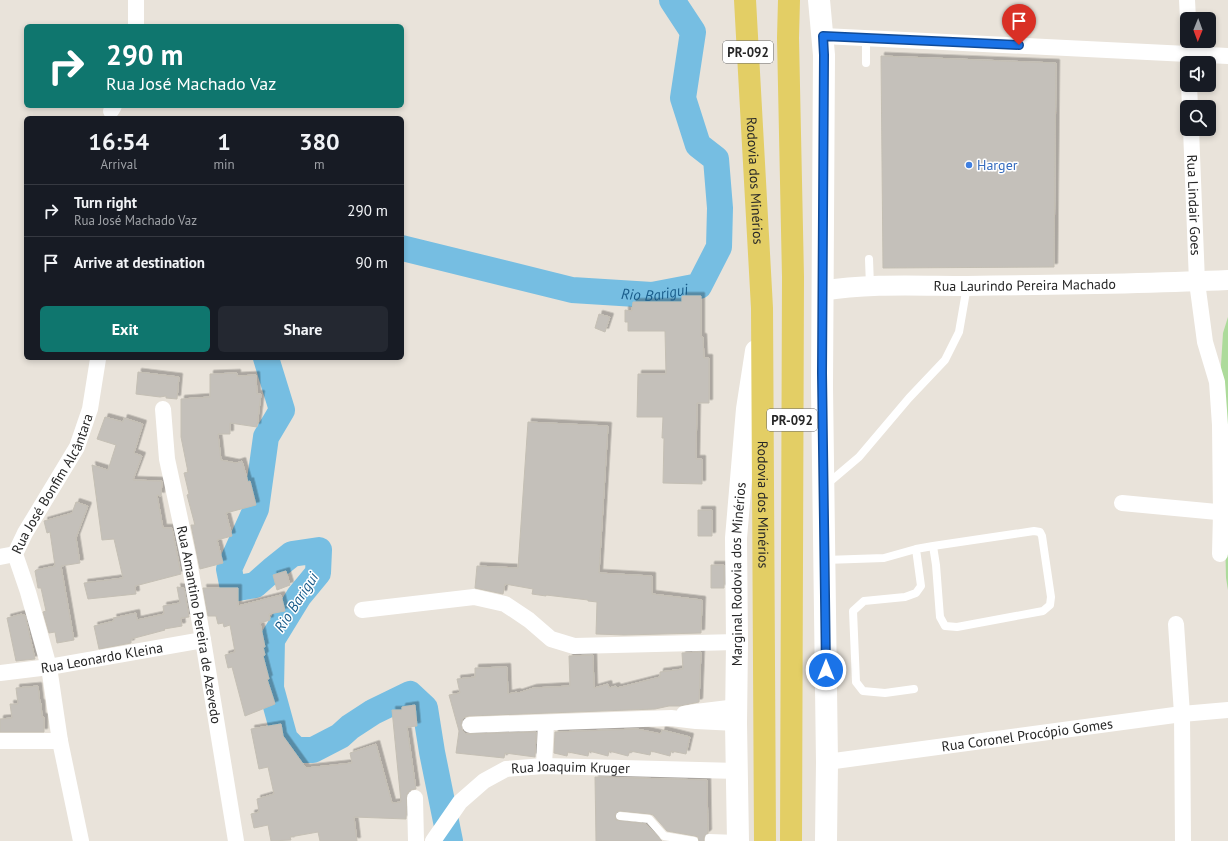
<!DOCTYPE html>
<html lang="en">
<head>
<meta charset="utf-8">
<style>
	body { margin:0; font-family:"PT Sans",sans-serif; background:#242831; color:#f1f3f6; height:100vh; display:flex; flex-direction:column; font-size:15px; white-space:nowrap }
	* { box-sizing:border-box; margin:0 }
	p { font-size:13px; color:#9ea1a6 }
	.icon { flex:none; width:22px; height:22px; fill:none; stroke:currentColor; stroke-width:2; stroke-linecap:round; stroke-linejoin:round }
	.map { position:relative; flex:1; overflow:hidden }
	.details { position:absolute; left:24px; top:116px; width:380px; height:244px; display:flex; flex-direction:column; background:#171b24; border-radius:6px; box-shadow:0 2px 6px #0003 }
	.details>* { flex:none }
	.guide { position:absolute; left:24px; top:24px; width:380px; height:84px; border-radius:6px; box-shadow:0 2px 6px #0003; background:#0f766e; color:#fff; overflow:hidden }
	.needle { width:26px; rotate:181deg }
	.buttons { position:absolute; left:1180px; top:12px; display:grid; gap:8px }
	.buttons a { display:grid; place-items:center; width:36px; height:36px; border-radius:6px; background:#171b24; box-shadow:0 2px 6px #0003; font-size:20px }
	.pin { position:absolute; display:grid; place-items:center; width:34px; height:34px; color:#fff; margin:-41px -17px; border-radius:50% 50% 50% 0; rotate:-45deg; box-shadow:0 0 4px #0007 }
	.pin .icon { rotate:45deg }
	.me { position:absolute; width:44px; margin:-22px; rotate:0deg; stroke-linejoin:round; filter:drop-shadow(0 0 3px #0008) }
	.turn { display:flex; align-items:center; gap:14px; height:84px; padding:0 16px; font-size:18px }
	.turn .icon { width:52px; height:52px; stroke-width:2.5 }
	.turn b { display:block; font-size:28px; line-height:34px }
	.eta { display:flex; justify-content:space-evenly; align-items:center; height:68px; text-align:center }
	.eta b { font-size:24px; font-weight:800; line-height:28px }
	.primary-button { display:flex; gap:8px; margin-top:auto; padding:8px 16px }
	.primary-button a { flex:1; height:46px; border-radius:6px; background:#0f766e; color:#fff; font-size:16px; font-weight:800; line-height:46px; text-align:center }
	.primary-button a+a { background:#242831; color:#f1f3f6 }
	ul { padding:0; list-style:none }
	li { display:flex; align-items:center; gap:12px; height:52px; padding:0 16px; border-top:1px solid #363941 }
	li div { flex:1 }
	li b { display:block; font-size:15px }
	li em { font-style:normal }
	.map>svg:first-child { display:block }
	.green { fill:#addb9b }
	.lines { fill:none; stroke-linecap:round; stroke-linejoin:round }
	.river { stroke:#76bee2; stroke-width:26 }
	.building { fill:#c4c0ba; stroke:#c4bfb4; filter:url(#shadow) }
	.service { stroke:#fff; stroke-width:8 }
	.minor { stroke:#fff; stroke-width:16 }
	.tertiary { stroke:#fff; stroke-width:20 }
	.secondary { stroke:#fff; stroke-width:22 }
	.primary { stroke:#e3ce65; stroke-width:22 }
	.route-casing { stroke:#114b97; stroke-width:10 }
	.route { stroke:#1a73e8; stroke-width:7 }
	.shop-dot { fill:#3f7fe0; stroke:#fff; stroke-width:1.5 }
	.labels { text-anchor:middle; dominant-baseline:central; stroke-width:3; stroke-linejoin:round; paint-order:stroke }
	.shield { fill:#fff; stroke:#686868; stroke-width:1 }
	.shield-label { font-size:13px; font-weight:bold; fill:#272727 }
	.shop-label { font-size:14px; fill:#366cbe; stroke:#fff; text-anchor:start }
	.street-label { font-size:14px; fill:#272727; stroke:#fff }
	.water-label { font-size:15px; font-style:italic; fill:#195c8a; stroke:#fff }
</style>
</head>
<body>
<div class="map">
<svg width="1228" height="841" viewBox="0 0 1228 841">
	<defs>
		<filter id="shadow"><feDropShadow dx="3.5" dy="-3.5" stdDeviation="0" flood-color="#0004"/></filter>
	</defs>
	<rect width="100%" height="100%" fill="#e9e3da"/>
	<!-- green -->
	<path class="green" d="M 1228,317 L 1228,590 L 1226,578 L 1221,365 L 1223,333 Z"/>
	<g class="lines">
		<!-- river -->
		<g class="river">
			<path id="s1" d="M 402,248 L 572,290 L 652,295 L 699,286 L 719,247 L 720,208 L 716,159 L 698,145 L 683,98 L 693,32 L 672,0"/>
			<path d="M 266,358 L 282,410 L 266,437 L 256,509 L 229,569 L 233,589 L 255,585 L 272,570 L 292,554 L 319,550 L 318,573 L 299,596 L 272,640 L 271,688 L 285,739 L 296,750 L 313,750 L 340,736 L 350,727 L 373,712 L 410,694 L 425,708 L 432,752 L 450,841"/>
		</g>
	</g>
	<!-- building -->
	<path class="building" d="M 881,56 L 1056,63 L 1054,267 L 883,268 Z
		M 682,296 L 701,296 L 701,337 L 703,337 L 704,358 L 709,358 L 709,403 L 697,403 L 696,459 L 702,459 L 702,484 L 663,483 L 664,438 L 662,438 L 663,417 L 637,417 L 638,374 L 666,374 L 665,331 L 628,331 L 628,322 L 625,322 L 625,310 L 632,311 L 633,302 L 682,302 Z
		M 599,314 L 610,317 L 605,332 L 595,328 Z
		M 138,372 L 179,377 L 177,399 L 166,398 L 166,396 L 160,397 L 136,394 Z
		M 237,373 L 237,376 L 256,375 L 257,394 L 261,394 L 257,427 L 230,423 L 230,434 L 218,434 L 221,460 L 236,463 L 242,461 L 248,482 L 250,481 L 256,505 L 226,513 L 232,536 L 217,540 L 223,563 L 200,569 L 191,525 L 195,525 L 187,495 L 189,494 L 184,473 L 188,472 L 181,437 L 181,399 L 210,397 L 210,374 Z
		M 105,417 L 123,422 L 124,418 L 143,424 L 134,453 L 142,456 L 133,480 L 162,481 L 161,496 L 157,495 L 163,528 L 172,528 L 181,574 L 135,586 L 136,594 L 88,599 L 84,583 L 123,578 L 114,539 L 102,540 L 92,465 L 108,470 L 116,445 L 97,439 Z
		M 528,422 L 608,426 L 599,573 L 652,576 L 652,594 L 702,600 L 701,633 L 624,635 L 596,634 L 597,602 L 588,601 L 588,600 L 546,595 L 546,596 L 532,594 L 533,589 L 505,584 L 503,594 L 475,588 L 477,566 L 518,568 Z
		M 76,502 L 88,506 L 76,538 L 80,563 L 61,566 L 74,640 L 57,643 L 55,632 L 49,633 L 43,612 L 46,611 L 41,588 L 38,588 L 35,571 L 36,570 L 55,566 L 50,532 L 47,533 L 44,521 L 72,513 Z
		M 698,510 L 712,510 L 712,536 L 698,536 Z
		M 711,565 L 724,565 L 724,588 L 711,588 Z
		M 286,571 L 290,585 L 277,590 L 273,575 Z
		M 177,587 L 184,588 L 189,617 L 181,618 L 182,626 L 164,629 L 165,630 L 131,639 L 131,643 L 99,649 L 94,626 L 114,621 L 113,618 L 136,613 L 137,620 L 164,614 L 163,606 L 180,603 Z
		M 203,588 L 238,588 L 238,606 L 281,595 L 285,611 L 269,614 L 270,620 L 260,623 L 265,647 L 263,647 L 265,655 L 263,656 L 269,679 L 267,679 L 275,704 L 245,716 L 232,667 L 228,668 L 225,655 L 235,652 L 230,625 L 224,627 L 223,623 L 218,624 L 216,616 L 208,616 Z
		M 22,614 L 22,615 L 25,615 L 35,659 L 16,661 L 7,618 Z
		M 701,652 L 699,702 L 680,706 L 669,706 L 655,709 L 469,716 L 465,717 L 462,720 L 461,725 L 462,730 L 466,734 L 470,734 L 536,732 L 535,757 L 505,753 L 504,758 L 456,753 L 459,731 L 449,695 L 460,693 L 457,679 L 475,677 L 475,668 L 507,667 L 508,694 L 517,692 L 518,693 L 533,688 L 570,686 L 569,656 L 593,655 L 594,688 L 608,684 L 609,688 L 616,686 L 617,688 L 660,677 L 660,672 L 683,669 L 682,653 Z
		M 38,686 L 40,703 L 41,703 L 42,717 L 44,717 L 44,732 L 0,732 L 0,719 L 12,718 L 10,704 L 18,704 L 16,688 Z
		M 415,705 L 417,726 L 407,727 L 416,789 L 410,790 L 407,794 L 406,819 L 354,817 L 357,841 L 320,841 L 318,832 L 290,837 L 291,840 L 271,841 L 268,825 L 254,828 L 251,814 L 259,812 L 257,799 L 274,794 L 268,767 L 259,769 L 251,729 L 281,724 L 283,736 L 306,768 L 352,763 L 350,753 L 376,744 L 392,803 L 401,802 L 392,710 L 402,710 L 402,707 Z
		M 637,729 L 661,734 L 662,730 L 690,737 L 686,754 L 671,751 L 670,756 L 651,751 L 650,755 L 630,751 L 628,756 L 609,751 L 608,756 L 589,751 L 588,756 L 568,752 L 567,756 L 554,753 L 555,732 Z
		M 595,777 L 707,780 L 708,833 L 704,836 L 704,841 L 699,841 L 698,837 L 695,836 L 667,831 L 653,815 L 650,814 L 620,811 L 617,811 L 615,815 L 616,820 L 646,824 L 662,841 L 596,841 Z"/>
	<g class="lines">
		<!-- service -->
		<path class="service" d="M 866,37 L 866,63
			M 869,259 L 870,286
			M 826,485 L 859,457 L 909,398 L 945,360 L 959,332 L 967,286
			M 916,549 L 933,546 L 936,565 L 940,617 L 945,626 L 957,627 L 1043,611 L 1050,605 L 1051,597 L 1042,536 L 1040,532 L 1034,531 L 933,546
			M 825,560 L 884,558 L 916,549 L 921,586 L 916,593 L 905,597 L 864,601 L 853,611 L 856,682 L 863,691 L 885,693 L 914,689
			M 620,816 L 649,819 L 664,836 L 694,841
			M 709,841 L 709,838 L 738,839"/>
		<!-- minor -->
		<g class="minor">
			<path d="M 1187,0 L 1188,19"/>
			<path d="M 136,26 L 136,0"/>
			<path d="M 823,36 L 1228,56"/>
			<path d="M 1189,85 L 1190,107"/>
			<path d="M 111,111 L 114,106"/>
			<path id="s2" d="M 1191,129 L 1197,282 L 1205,342 L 1217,382 L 1220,425 L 1221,513 L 1220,554"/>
			<path id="s3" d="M 163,409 L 167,459 L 188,556 L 203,640 L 236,841"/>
			<path d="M 1122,503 L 1228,513"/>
			<path d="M 0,557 L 15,554"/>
			<path d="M 362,610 L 474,597 L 505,604 L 529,620 L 551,639 L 574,646 L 737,642"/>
			<path d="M 1176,624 L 1182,714 L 1183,841"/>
			<path id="s4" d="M 0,673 L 49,667 L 203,640"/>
			<path d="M 684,714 L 696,712 L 737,707"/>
			<path d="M 470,725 L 671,718 L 696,721 L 736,723"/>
			<path d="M 0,741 L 60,741"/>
			<path id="s5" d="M 827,762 L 1182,714 L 1228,710"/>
			<path d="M 544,766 L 546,723"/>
			<path d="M 415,798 L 416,841"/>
			<path id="s6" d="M 81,841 L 60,741 L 49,667 L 28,592 L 15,554 L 25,533 L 77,447 L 90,409 L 98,359"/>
			<path id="s7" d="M 433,841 L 460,802 L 484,781 L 506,769 L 544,766 L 738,771"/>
		</g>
		<!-- tertiary -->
		<path class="tertiary" id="s8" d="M 822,291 C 870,283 919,286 967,286 C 1054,285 1141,284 1228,280"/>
		<!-- secondary -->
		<g class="secondary">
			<path d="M 819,0 L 824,55 L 822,387 L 827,762 L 826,841"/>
			<path id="s9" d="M 738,841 L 736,723 L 737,642 L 736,538 L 747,409 L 756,351"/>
		</g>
		<!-- primary -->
		<g class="primary">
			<path id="s10" d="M 745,0 L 762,308 L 765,841"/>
			<path d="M 789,0 L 788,38 L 793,277 L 791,841"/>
		</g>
	</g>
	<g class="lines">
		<defs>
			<path id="route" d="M 826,670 L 822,373 L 824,55 L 823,36 L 1019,45"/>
		</defs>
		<!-- route casing -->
		<use href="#route" class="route-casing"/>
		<!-- route -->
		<use href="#route" class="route"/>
	</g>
	<!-- markers -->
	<circle class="shop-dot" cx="969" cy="165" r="4"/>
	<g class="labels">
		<!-- shield labels -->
		<g class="shield">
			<rect x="723" y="41" width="50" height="22" rx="3"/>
			<rect x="767" y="409" width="50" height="22" rx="3"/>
		</g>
		<g class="shield-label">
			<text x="748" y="52">PR-092</text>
			<text x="792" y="420">PR-092</text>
		</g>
		<!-- shop labels -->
		<g class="shop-label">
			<text x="977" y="165">Harger</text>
		</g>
		<!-- street labels -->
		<g class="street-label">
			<text stroke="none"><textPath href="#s10" startOffset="181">Rodovia dos Minérios</textPath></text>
			<text stroke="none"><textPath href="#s2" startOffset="76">Rua Lindair Goes</textPath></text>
			<text stroke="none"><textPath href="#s8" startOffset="203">Rua Laurindo Pereira Machado</textPath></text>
			<text stroke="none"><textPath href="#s6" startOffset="375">Rua José Bonfim Alcântara</textPath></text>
			<text stroke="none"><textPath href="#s10" startOffset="505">Rodovia dos Minérios</textPath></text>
			<text stroke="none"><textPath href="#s9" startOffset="267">Marginal Rodovia dos Minérios</textPath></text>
			<text stroke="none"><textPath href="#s3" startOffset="219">Rua Amantino Pereira de Azevedo</textPath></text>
			<text stroke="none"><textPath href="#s4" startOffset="103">Rua Leonardo Kleina</textPath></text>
			<text stroke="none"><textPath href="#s5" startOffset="202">Rua Coronel Procópio Gomes</textPath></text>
			<text stroke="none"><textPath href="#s7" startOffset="169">Rua Joaquim Kruger</textPath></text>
		</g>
		<!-- water labels -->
		<g class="water-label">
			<text stroke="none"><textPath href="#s1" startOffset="258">Rio Barigui</textPath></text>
			<text transform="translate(296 602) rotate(-57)">Rio Barigui</text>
		</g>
	</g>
</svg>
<div class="buttons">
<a><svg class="needle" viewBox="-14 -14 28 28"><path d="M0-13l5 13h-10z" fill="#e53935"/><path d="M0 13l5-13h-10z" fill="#9ea1a6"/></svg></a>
<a><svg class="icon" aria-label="sound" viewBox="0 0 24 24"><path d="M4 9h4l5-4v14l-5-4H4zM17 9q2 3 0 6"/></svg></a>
<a><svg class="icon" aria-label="search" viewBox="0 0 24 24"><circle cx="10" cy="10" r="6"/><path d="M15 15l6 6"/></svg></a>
</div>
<div class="pin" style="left:1019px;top:45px;background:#d93025"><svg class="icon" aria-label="arrive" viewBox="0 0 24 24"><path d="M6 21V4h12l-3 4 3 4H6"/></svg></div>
<svg class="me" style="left:826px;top:670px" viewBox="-20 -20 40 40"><circle r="17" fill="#1a73e8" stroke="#fff" stroke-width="3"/><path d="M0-11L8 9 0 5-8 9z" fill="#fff"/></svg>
<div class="guide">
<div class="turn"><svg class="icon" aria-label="right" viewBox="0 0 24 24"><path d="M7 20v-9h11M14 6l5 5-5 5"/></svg><div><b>290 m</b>Rua José Machado Vaz</div></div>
</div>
<section class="details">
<div class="eta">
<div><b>16:54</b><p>Arrival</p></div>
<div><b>1</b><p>min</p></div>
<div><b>380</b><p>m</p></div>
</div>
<ul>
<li><svg class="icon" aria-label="right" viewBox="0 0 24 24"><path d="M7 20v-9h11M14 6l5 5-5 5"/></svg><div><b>Turn right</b><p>Rua José Machado Vaz</p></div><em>290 m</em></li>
<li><svg class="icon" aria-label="arrive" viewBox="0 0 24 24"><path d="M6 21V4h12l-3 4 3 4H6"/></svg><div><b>Arrive at destination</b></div><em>90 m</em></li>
</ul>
<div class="primary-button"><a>Exit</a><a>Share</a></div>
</section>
</div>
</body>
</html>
